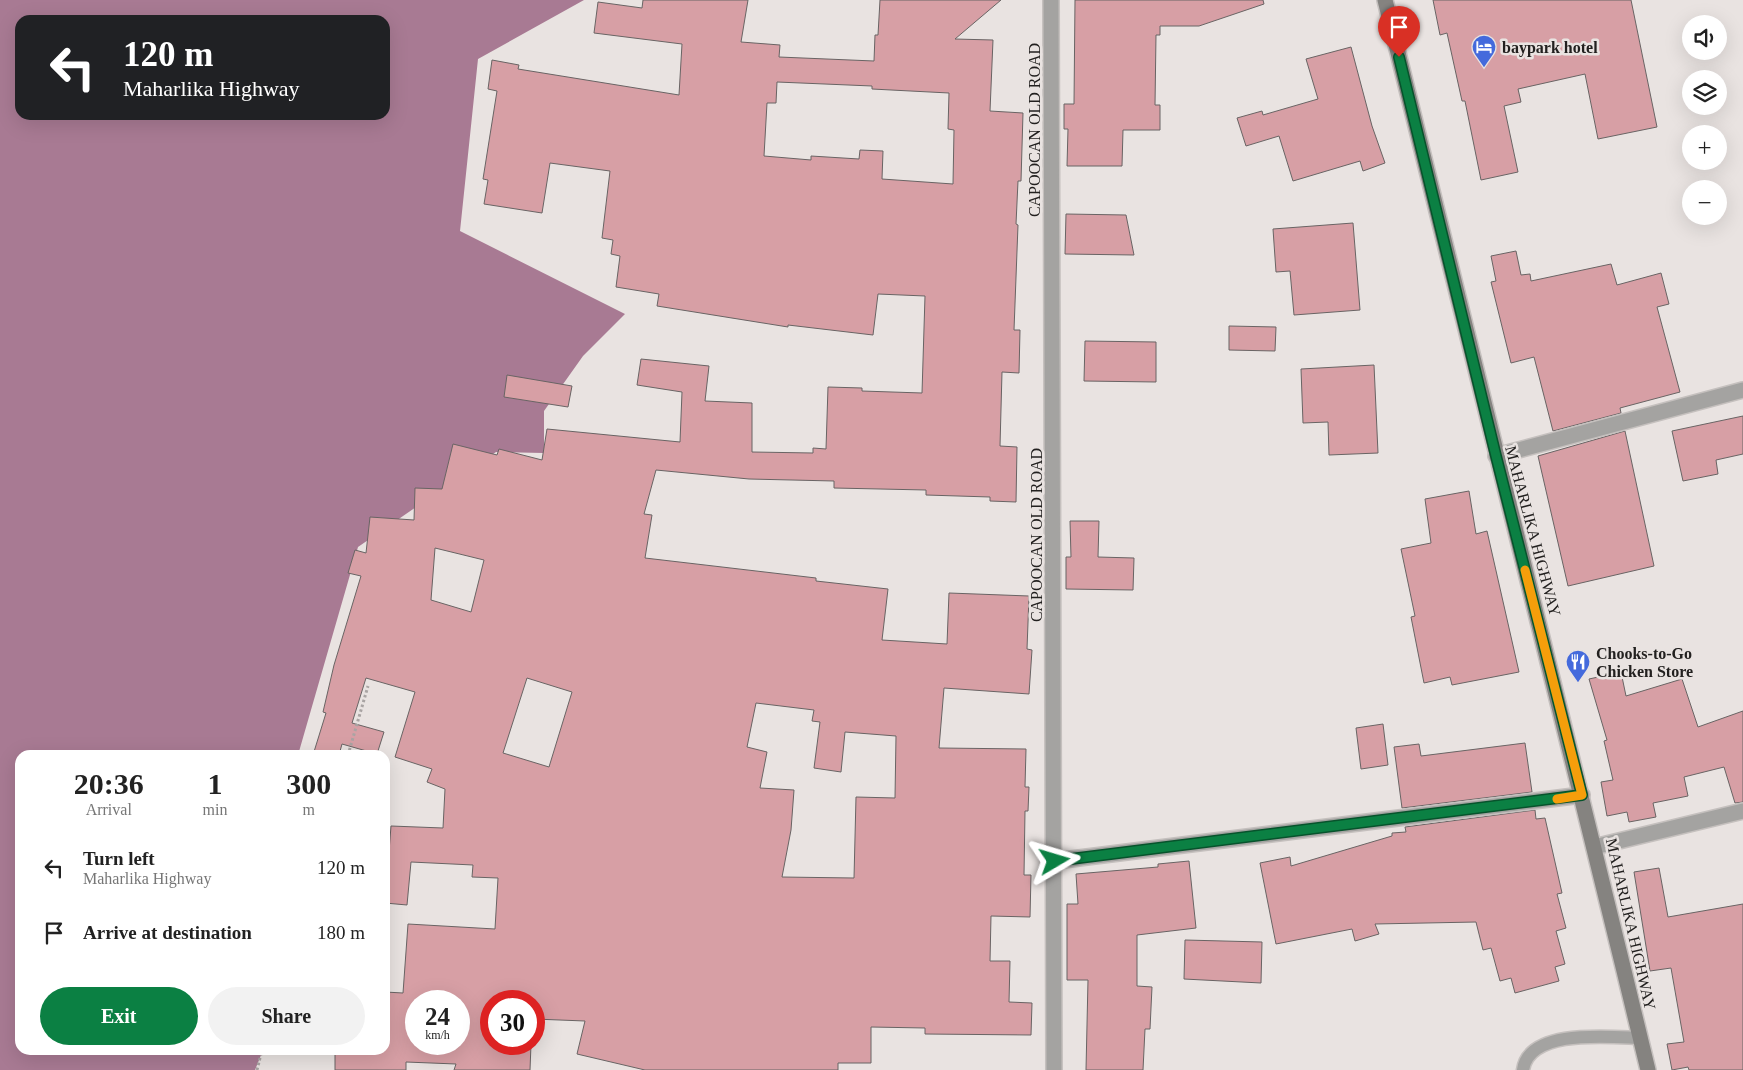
<!DOCTYPE html>
<html lang="en">
<head>
<meta charset="utf-8">
<style>
	body { margin:0; font-family:"Times New Roman",serif; background:#f2f2f2; color:#222; height:100vh; display:flex; flex-direction:column; font-size:19px; white-space:nowrap }
	* { box-sizing:border-box; margin:0 }
	p { font-size:16px; color:#767676 }
	.icon { flex:none; width:28px; height:28px; fill:none; stroke:currentColor; stroke-width:2; stroke-linecap:round; stroke-linejoin:round }
	.map { position:relative; flex:1; overflow:hidden }
	.side { position:absolute; left:15px; top:750px; width:375px; height:305px; display:flex; flex-direction:column; background:#fff; border-radius:15px; box-shadow:0 5px 20px #0002 }
	.side>* { flex:none }
	.guide { position:absolute; left:15px; top:15px; width:375px; height:105px; border-radius:15px; box-shadow:0 5px 20px #0002; background:#202124; color:#fff; overflow:hidden }
	.fabs { position:absolute; left:1682px; top:15px; display:grid; gap:10px }
	.fabs a { display:grid; place-items:center; width:45px; height:45px; border-radius:50%; background:#fff; box-shadow:0 5px 20px #0002; font-size:25px }
	.speed { position:absolute; left:405px; top:990px; display:flex; gap:10px; font-size:25px; font-weight:700; text-align:center }
	.speed>* { display:grid; place-content:center; width:65px; height:65px; border-radius:50%; background:#fff; box-shadow:0 5px 20px #0002; line-height:1 }
	.speed small { font-size:12px; font-weight:400 }
	.speed .limit { border:8px solid #d22; background:#fff; color:#111 }
	.pin { position:absolute; display:grid; place-items:center; width:42px; height:42px; color:#fff; margin:-51px -21px; border-radius:50% 50% 50% 0; rotate:-45deg; box-shadow:0 0 5px #0007 }
	.pin .icon { rotate:45deg }
	.me { position:absolute; width:55px; margin:-28px; rotate:83deg; stroke-linejoin:round; filter:drop-shadow(0 0 4px #0008) }
	.turn { display:flex; align-items:center; gap:18px; height:105px; padding:0 25px; font-size:22px }
	.turn .icon { width:65px; height:65px; stroke-width:2.5 }
	.turn b { display:block; font-size:35px; line-height:42px }
	.eta { display:flex; justify-content:space-evenly; align-items:center; height:85px; text-align:center }
	.eta b { font-size:30px; font-weight:700; line-height:35px }
	.cta { display:flex; gap:10px; margin-top:auto; padding:10px 25px }
	.cta a { flex:1; height:58px; border-radius:30px; background:#0b8043; color:#fff; font-size:20px; font-weight:700; line-height:58px; text-align:center }
	.cta a+a { background:#f2f2f2; color:#222 }
	ul { padding:0; list-style:none }
	li { display:flex; align-items:center; gap:15px; height:65px; padding:0 25px }
	li div { flex:1 }
	li b { display:block; font-size:19px }
	li em { font-style:normal }
	.map>svg:first-child { display:block }
	.water { fill:#a87a93; fill-rule:evenodd }
	.building { fill:#d79fa5; stroke:#696464; fill-rule:evenodd }
	.lines { fill:none; stroke-linecap:round; stroke-linejoin:round }
	.service-casing { stroke:#c5c0be; stroke-width:15 }
	.minor-casing { stroke:#c5c0be; stroke-width:18 }
	.tertiary-casing { stroke:#c5c0be; stroke-width:18 }
	.secondary-casing { stroke:#c5c0be; stroke-width:18 }
	.path { stroke:#a9a4a3; stroke-width:3; stroke-dasharray:2.5 2.5; stroke-linecap:butt }
	.service { stroke:#a4a3a1; stroke-width:12 }
	.minor { stroke:#a4a3a1; stroke-width:15 }
	.tertiary { stroke:#a4a3a1; stroke-width:15 }
	.secondary { stroke:#858380; stroke-width:15 }
	.route-casing { stroke:#07532c; stroke-width:12 }
	.route { stroke:#0b8043; stroke-width:9 }
	.slow { stroke:#f59e0b; stroke-width:9 }
	.labels { text-anchor:middle; dominant-baseline:central; stroke-width:5; stroke-linejoin:round; paint-order:stroke }
	.poi-label { font-size:16px; font-weight:bold; fill:#22201f; stroke:#e9e3e1; text-anchor:start }
	.street-label { font-size:16px; fill:#22201f; stroke:#e9e3e1 }
</style>
</head>
<body>
<div class="map">
<svg width="1743" height="1070" viewBox="0 0 1743 1070">
	<rect width="100%" height="100%" fill="#e9e3e1"/>
	<!-- water -->
	<path class="water" d="M 0,0 L 584,0 L 478,59 L 460,231 L 625,314 L 583,356 L 544,411 L 544,453 L 496,452 L 358,547 L 298,755 L 20,755 L 20,1050 L 263,1050 L 255,1070 L 0,1070 ZM 20,20 L 385,20 L 385,115 L 20,115 Z"/>
	<!-- building -->
	<path class="building" d="M 643,0 L 748,0 L 741,42 L 780,45 L 779,57 L 874,61 L 875,35 L 878,35 L 880,0 L 1001,0 L 955,39 L 993,40 L 990,111 L 1023,113 L 1021,181 L 1018,181 L 1016,224 L 1018,225 L 1014,330 L 1020,330 L 1019,373 L 1002,372 L 1000,446 L 1017,447 L 1016,502 L 990,501 L 990,497 L 926,495 L 926,490 L 834,488 L 834,481 L 749,479 L 656,470 L 644,514 L 652,515 L 645,558 L 816,578 L 816,581 L 888,589 L 882,640 L 947,644 L 949,593 L 1029,596 L 1027,649 L 1032,650 L 1029,694 L 944,688 L 939,748 L 1026,749 L 1025,787 L 1029,787 L 1028,811 L 1025,811 L 1024,875 L 1031,875 L 1030,917 L 991,916 L 990,961 L 1010,961 L 1009,1002 L 1032,1003 L 1031,1035 L 925,1034 L 925,1028 L 871,1027 L 871,1063 L 838,1063 L 838,1070 L 645,1070 L 577,1054 L 585,1021 L 534,1019 L 534,1001 L 491,1001 L 491,1044 L 531,1044 L 530,1070 L 454,1070 L 456,1064 L 406,1062 L 406,1070 L 335,1070 L 335,1050 L 385,1050 L 385,992 L 403,993 L 408,924 L 495,929 L 498,878 L 472,877 L 473,865 L 411,862 L 407,905 L 385,903 L 391,826 L 443,828 L 445,789 L 427,782 L 432,769 L 395,757 L 415,692 L 366,678 L 352,723 L 384,732 L 377,754 L 342,744 L 339,755 L 313,755 L 326,713 L 323,712 L 334,665 L 361,576 L 348,573 L 355,550 L 366,553 L 370,517 L 414,520 L 415,488 L 442,489 L 453,444 L 497,455 L 499,449 L 542,460 L 547,429 L 680,442 L 682,392 L 637,385 L 641,359 L 709,366 L 705,401 L 752,403 L 752,452 L 813,453 L 813,448 L 826,449 L 828,387 L 862,388 L 862,391 L 922,393 L 925,296 L 878,294 L 873,335 L 788,325 L 788,327 L 657,306 L 659,294 L 616,287 L 620,256 L 611,254 L 613,240 L 602,238 L 610,171 L 550,163 L 542,213 L 484,204 L 488,180 L 483,179 L 497,91 L 488,89 L 492,60 L 519,65 L 518,69 L 679,95 L 682,44 L 594,33 L 598,2 L 642,8 ZM 777,82 L 872,86 L 872,89 L 949,93 L 948,129 L 954,130 L 953,184 L 882,179 L 883,151 L 860,150 L 859,159 L 811,156 L 811,160 L 764,156 L 767,103 L 776,103 ZM 435,548 L 484,560 L 471,612 L 431,600 ZM 527,678 L 572,692 L 549,767 L 503,753 ZM 756,703 L 814,710 L 812,721 L 820,722 L 814,768 L 841,772 L 845,732 L 896,736 L 895,798 L 856,797 L 854,878 L 782,877 L 791,830 L 794,790 L 760,788 L 767,752 L 747,747 ZM 416,1001 L 459,1001 L 459,1044 L 416,1044 Z
		M 1075,0 L 1263,0 L 1264,4 L 1199,26 L 1160,26 L 1160,35 L 1156,35 L 1155,105 L 1160,105 L 1160,130 L 1123,130 L 1122,166 L 1067,166 L 1068,129 L 1064,129 L 1064,104 L 1074,104 Z
		M 1433,0 L 1631,0 L 1657,127 L 1598,139 L 1585,74 L 1518,89 L 1521,102 L 1504,106 L 1518,172 L 1481,180 L 1465,101 L 1462,101 L 1447,33 L 1440,35 Z
		M 1351,47 L 1372,126 L 1385,163 L 1363,171 L 1360,161 L 1293,181 L 1279,136 L 1246,146 L 1237,118 L 1262,111 L 1263,115 L 1318,99 L 1306,59 Z
		M 1066,214 L 1126,215 L 1134,255 L 1065,254 Z
		M 1353,223 L 1360,310 L 1294,315 L 1290,271 L 1276,272 L 1273,229 Z
		M 1516,251 L 1521,275 L 1530,274 L 1531,281 L 1611,264 L 1617,285 L 1661,273 L 1669,304 L 1657,307 L 1680,392 L 1620,408 L 1621,413 L 1553,431 L 1534,357 L 1511,363 L 1491,282 L 1496,281 L 1491,256 Z
		M 1229,326 L 1276,327 L 1275,351 L 1229,350 Z
		M 1085,341 L 1156,342 L 1156,382 L 1084,381 Z
		M 1374,365 L 1378,453 L 1329,455 L 1328,422 L 1303,423 L 1301,369 Z
		M 507,375 L 572,386 L 568,407 L 504,397 Z
		M 1743,416 L 1743,454 L 1716,460 L 1718,474 L 1683,481 L 1672,431 Z
		M 1625,431 L 1654,566 L 1568,586 L 1538,456 Z
		M 1469,491 L 1476,534 L 1487,531 L 1519,672 L 1452,685 L 1450,677 L 1424,683 L 1411,617 L 1415,616 L 1401,549 L 1431,543 L 1425,499 Z
		M 1070,521 L 1099,521 L 1098,557 L 1134,558 L 1133,590 L 1066,589 L 1066,557 L 1071,557 Z
		M 1621,672 L 1626,696 L 1682,679 L 1698,727 L 1743,711 L 1743,802 L 1735,803 L 1724,767 L 1684,777 L 1688,796 L 1653,803 L 1656,817 L 1629,822 L 1627,812 L 1607,816 L 1601,782 L 1613,780 L 1604,741 L 1607,740 L 1589,679 Z
		M 1383,724 L 1388,765 L 1361,769 L 1356,728 Z
		M 1525,743 L 1532,792 L 1402,808 L 1394,747 L 1419,744 L 1421,756 Z
		M 1535,810 L 1536,819 L 1545,818 L 1562,893 L 1557,894 L 1566,928 L 1556,931 L 1565,964 L 1555,967 L 1559,981 L 1515,993 L 1511,978 L 1500,981 L 1491,948 L 1483,950 L 1476,922 L 1375,924 L 1379,934 L 1355,941 L 1352,929 L 1276,944 L 1260,863 L 1290,857 L 1291,866 L 1392,836 L 1392,833 L 1406,832 L 1405,827 Z
		M 1189,861 L 1196,928 L 1137,935 L 1137,986 L 1152,987 L 1150,1029 L 1145,1029 L 1143,1070 L 1086,1070 L 1088,980 L 1067,980 L 1067,904 L 1078,904 L 1076,874 L 1158,867 L 1158,864 Z
		M 1659,868 L 1668,917 L 1743,904 L 1743,1070 L 1689,1070 L 1688,1067 L 1672,1070 L 1667,1044 L 1684,1042 L 1671,968 L 1650,971 L 1634,872 Z
		M 1185,940 L 1262,942 L 1261,983 L 1184,979 Z"/>
	<g class="lines">
		<defs>
			<path id="service" d="M 1523,1070 C 1529,1028 1610,1037 1640,1038"/>
			<path id="minor" d="M 1496,456 L 1743,390
				M 1055,861 L 1582,795"/>
			<path id="tertiary" d="M 1051,0 L 1054,1070
				M 1594,847 L 1743,811"/>
			<path id="secondary" d="M 1385,0 C 1472,357 1562,713 1648,1070"/>
		</defs>
		<!-- service casing -->
		<use href="#service" class="service-casing"/>
		<!-- minor casing -->
		<use href="#minor" class="minor-casing"/>
		<!-- tertiary casing -->
		<use href="#tertiary" class="tertiary-casing"/>
		<!-- secondary casing -->
		<use href="#secondary" class="secondary-casing"/>
		<!-- path -->
		<path class="path" d="M 348,755 L 368,686
			M 257,1070 L 262,1050"/>
		<!-- service -->
		<use href="#service" class="service"/>
		<!-- minor -->
		<use href="#minor" class="minor"/>
		<!-- tertiary -->
		<use href="#tertiary" class="tertiary"/>
		<!-- secondary -->
		<use href="#secondary" class="secondary"/>
	</g>
	<g class="lines">
		<defs>
			<path id="route" d="M 1055,861 L 1582,795 L 1496,456 L 1399,57"/>
		</defs>
		<!-- route casing -->
		<use href="#route" class="route-casing"/>
		<!-- route -->
		<use href="#route" class="route"/>
		<!-- slow -->
		<path class="slow" d="M 1525,570 L 1582,795 L 1557,799"/>
	</g>
	<!-- icons -->
	<defs>
		<symbol id="hotel-pin" viewBox="-11 -11 22 30"><path d="M0 17L-7.5 6A9.5 9.5 0 1 1 7.5 6Z" fill="#446adc" stroke="#e9e3e1"/><path d="M-6-4.5h1.5V1H6V5H4.5V3h-9V5H-6ZM-4 0a1.8 1.8 0 1 1 3.6 0ZM.5 0V-2.5h3Q6-2.5 6 0Z" fill="#fff"/></symbol>
		<symbol id="restaurant-pin" viewBox="-11 -11 22 30"><path d="M0 17L-7.5 6A9.5 9.5 0 1 1 7.5 6Z" fill="#446adc" stroke="#e9e3e1"/><path d="M-5-6h1v4h1v-4h1v4h1v-4h1v5L-1.5 .5V6h-2V.5L-5-1ZM5-6V6H3V1.5H1.5Q1.5-4 5-6Z" fill="#fff"/></symbol>
	</defs>
	<g fill-rule="evenodd">
		<use href="#hotel-pin" x="1470" y="33" width="28" height="38"/>
		<use href="#restaurant-pin" x="1564" y="648" width="28" height="38"/>
	</g>
	<g class="labels">
		<!-- poi labels -->
		<g class="poi-label">
			<text x="1502" y="47">baypark hotel</text>
			<text x="1596" y="653">Chooks-to-Go<tspan x="1596" dy="18">Chicken Store</tspan></text>
		</g>
		<!-- street labels -->
		<g class="street-label">
			<text transform="translate(1034 130) rotate(-90)">CAPOOCAN OLD ROAD</text>
			<text transform="translate(1533 531) rotate(75)">MAHARLIKA HIGHWAY</text>
			<text transform="translate(1036 535) rotate(-90)">CAPOOCAN OLD ROAD</text>
			<text transform="translate(1631 924) rotate(77)">MAHARLIKA HIGHWAY</text>
		</g>
	</g>
</svg>
<div class="fabs">
<a><svg class="icon" aria-label="sound" viewBox="0 0 24 24"><path d="M4 9h4l5-4v14l-5-4H4zM17 9q2 3 0 6"/></svg></a>
<a><svg class="icon" aria-label="layers" viewBox="0 0 24 24"><path d="M12 4l9 5-9 5-9-5zM3 14l9 5 9-5"/></svg></a>
<a>+</a>
<a>−</a>
</div>
<div class="speed"><div>24<small>km/h</small></div><div class="limit">30</div></div>
<div class="pin" style="left:1399px;top:57px;background:#d93025"><svg class="icon" aria-label="arrive" viewBox="0 0 24 24"><path d="M6 21V4h12l-3 4 3 4H6"/></svg></div>
<svg class="me" style="left:1055px;top:861px" viewBox="-20 -20 40 40"><path d="M0-17L14 15 0 8-14 15z" fill="#0b8043" stroke="#fff" stroke-width="4"/></svg>
<div class="guide">
<div class="turn"><svg class="icon" aria-label="left" viewBox="0 0 24 24"><path d="M17 20v-9H6M10 6l-5 5 5 5"/></svg><div><b>120 m</b>Maharlika Highway</div></div>
</div>
<section class="side">
<div class="eta">
<div><b>20:36</b><p>Arrival</p></div>
<div><b>1</b><p>min</p></div>
<div><b>300</b><p>m</p></div>
</div>
<ul>
<li><svg class="icon" aria-label="left" viewBox="0 0 24 24"><path d="M17 20v-9H6M10 6l-5 5 5 5"/></svg><div><b>Turn left</b><p>Maharlika Highway</p></div><em>120 m</em></li>
<li><svg class="icon" aria-label="arrive" viewBox="0 0 24 24"><path d="M6 21V4h12l-3 4 3 4H6"/></svg><div><b>Arrive at destination</b></div><em>180 m</em></li>
</ul>
<div class="cta"><a>Exit</a><a>Share</a></div>
</section>
</div>
</body>
</html>
